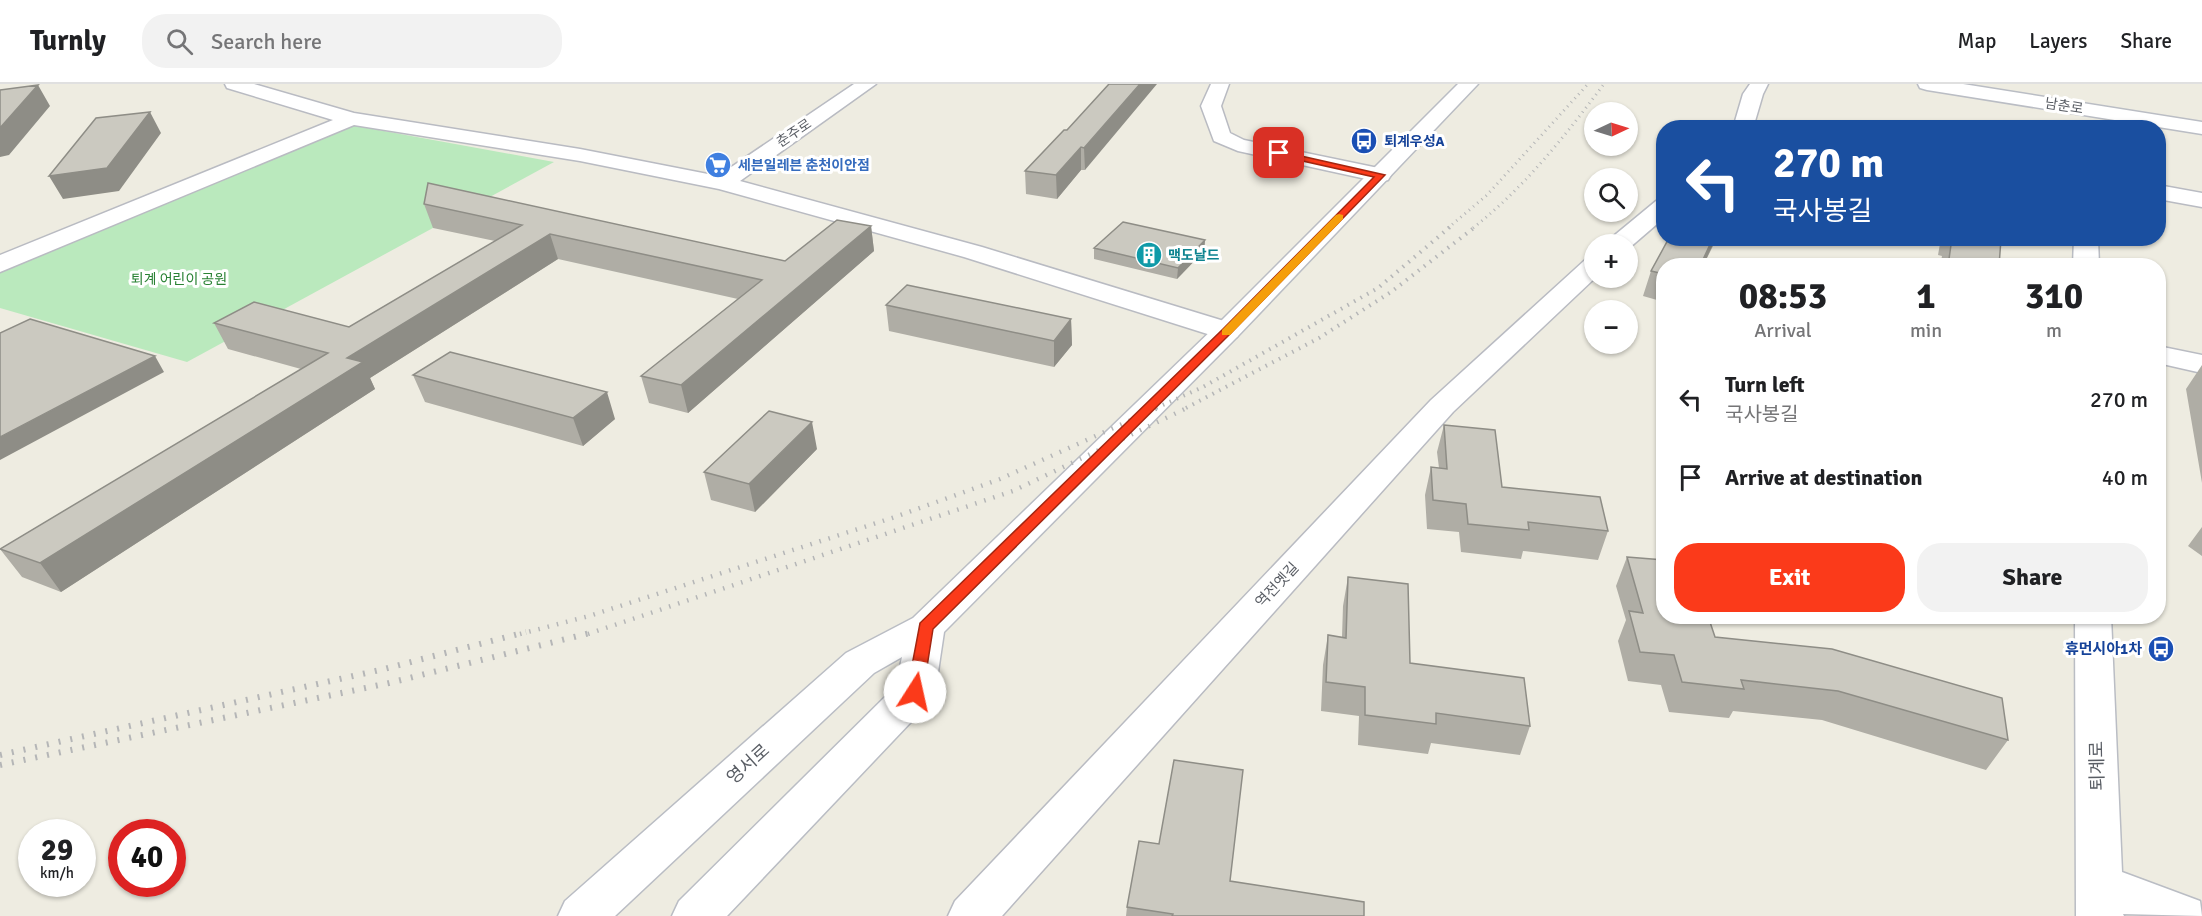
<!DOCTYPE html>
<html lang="en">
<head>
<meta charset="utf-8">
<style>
	body { margin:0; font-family:Signika,"Noto Sans KR",sans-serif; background:#f2f2f2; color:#202124; height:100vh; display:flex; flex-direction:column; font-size:22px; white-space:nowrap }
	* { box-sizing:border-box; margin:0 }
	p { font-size:20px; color:#757577 }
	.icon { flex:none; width:33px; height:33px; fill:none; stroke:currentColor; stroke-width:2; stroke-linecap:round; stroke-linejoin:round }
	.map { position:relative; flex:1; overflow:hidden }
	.details { position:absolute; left:1656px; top:174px; width:510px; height:366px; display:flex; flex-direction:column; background:#fff; border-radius:24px; box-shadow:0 2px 4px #0004 }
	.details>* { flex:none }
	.banner { position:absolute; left:1656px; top:36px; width:510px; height:126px; border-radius:24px; box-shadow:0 2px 4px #0004; background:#1a4fa0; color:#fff; overflow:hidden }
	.needle { width:39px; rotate:86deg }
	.tools { position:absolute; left:1584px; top:18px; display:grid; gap:12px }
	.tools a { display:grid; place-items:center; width:54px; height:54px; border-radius:50%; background:#fff; box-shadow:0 2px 4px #0004; font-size:30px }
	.speed { position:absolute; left:18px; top:735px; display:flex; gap:12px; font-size:30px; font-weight:700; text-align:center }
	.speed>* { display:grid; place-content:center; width:78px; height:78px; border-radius:50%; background:#fff; box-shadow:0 2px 4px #0004; line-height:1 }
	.speed small { font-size:15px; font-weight:400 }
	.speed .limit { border:9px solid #d22; background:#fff; color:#111 }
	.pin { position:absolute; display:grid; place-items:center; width:51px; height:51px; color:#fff; margin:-26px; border-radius:12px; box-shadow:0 3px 9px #0006 }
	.me { position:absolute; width:66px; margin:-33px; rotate:10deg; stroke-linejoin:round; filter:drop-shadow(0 0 4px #0008) }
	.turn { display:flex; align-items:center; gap:21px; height:126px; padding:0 18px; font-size:27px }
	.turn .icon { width:78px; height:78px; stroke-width:2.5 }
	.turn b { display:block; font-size:42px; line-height:51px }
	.eta { display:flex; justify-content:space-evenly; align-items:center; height:102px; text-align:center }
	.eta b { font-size:36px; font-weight:700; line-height:42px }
	.button { display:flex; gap:12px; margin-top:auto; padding:12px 18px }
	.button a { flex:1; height:69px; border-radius:24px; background:#fb3a1a; color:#fff; font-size:24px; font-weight:700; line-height:69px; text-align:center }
	.button a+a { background:#f2f2f2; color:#202124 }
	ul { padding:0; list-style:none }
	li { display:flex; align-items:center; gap:18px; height:78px; padding:0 18px }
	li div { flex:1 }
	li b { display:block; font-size:22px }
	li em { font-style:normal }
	header { display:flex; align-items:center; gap:36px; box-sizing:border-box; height:84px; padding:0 30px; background:#fff; border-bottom:2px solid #e0e0e0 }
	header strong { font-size:28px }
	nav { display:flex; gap:33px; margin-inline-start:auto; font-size:21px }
	.search { width:420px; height:54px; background:#f2f2f2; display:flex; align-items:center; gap:15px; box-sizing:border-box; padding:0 21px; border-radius:24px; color:#757577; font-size:22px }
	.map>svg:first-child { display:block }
	.green { fill:#bae9bd }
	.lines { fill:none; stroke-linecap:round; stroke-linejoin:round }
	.street-casing { stroke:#b9bbc2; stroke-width:3 }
	.secondary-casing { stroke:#babdc4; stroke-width:3 }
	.street { fill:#fff; fill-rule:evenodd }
	.secondary { fill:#fff; fill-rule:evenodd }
	.rail-far3 { stroke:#b5b6b7; stroke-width:3; stroke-dasharray:1 4.5; stroke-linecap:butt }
	.rail-far2 { stroke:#b5b6b7; stroke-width:4; stroke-dasharray:1.5 6; stroke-linecap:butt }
	.rail-far1 { stroke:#b5b6b7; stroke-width:4.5; stroke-dasharray:1.5 8; stroke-linecap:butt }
	.rail { stroke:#b5b6b7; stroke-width:6; stroke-dasharray:2 10; stroke-linecap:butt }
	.wall { fill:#afada5 }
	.shaded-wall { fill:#8e8d86 }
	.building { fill:#cbc9c0; stroke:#8e8d86; stroke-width:1.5 }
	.route { fill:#fb3a1a; stroke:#a32611; stroke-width:1.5 }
	.slow { fill:#f59e0b }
	.labels { text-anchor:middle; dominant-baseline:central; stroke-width:6; stroke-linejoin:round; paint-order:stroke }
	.far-street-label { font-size:14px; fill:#595d64; stroke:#fff }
	.far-transit-label { font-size:14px; font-weight:bold; fill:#164399; stroke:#fff; text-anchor:start }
	.far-shop-label { font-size:14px; font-weight:bold; fill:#366cbe; stroke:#fff; text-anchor:start }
	.far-culture-label { font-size:14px; font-weight:bold; fill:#0d838f; stroke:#fff; text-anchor:start }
	.far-park-label { font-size:14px; fill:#2a8234; stroke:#fff }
	.street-label { font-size:15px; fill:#595d64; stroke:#fff }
	.transit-label { font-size:15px; font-weight:bold; fill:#164399; stroke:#fff; text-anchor:end }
	.near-street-label { font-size:18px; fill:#595d64; stroke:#fff }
</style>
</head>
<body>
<header>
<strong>Turnly</strong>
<div class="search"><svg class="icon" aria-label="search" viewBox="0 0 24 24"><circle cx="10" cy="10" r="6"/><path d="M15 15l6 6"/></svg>Search here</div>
<nav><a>Map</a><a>Layers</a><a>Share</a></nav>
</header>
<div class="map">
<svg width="2202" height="832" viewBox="0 0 2202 832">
	<rect width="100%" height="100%" fill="#eeece1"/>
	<!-- green -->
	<path class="green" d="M 351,41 L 554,78 L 187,278 L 0,224 L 0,186 Z"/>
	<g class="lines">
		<defs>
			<path id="street" d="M 225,0 L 254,0 L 354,29 L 580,65 L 718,92 L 854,0 L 876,0 L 740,97 L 982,163 L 1237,241 L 1241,247 L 1237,253 L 1227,255 L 1217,253 L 964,173 L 719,105 L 580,77 L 354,41 L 0,188 L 0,171 L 333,36 L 227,4 Z
				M 1211,0 L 1229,0 L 1221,22 L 1230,49 L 1244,56 L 1388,86 L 1391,91 L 1388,96 L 1380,98 L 1238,67 L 1214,57 L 1201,22 Z
				M 1750,0 L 1768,0 L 1763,10 L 1753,44 L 1733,44 L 1743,10 Z
				M 2158,101 L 2202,109 L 2202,123 L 2158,115 Z
				M 1664,115 L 1664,134 L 1628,165 L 1628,160 L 1607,160 L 1610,155 L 1656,117 Z
				M 1594,173 L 1595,194 L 1453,328 L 1002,832 L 948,832 L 955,817 L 1431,316 L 1585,176 Z
				M 2158,262 L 2202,271 L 2202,289 L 2158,279 Z"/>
			<path id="secondary" d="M 1458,0 L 1478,0 L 1237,253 L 944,548 L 935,608 L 929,619 L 727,832 L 672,832 L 679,817 L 896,602 L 902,573 L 874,589 L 615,832 L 558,832 L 565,817 L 846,569 L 913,534 L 1217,241 Z
				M 1918,0 L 1963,0 L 2202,38 L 2202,50 L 1927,6 L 1920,4 Z
				M 2074,154 L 2098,154 L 2099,182 L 2073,182 Z
				M 2075,532 L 2111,532 L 2122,788 L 2200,817 L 2202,832 L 2123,830 L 2124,832 L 2076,832 Z"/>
		</defs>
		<!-- street casing -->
		<use href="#street" class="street-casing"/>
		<!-- secondary casing -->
		<use href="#secondary" class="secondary-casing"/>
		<!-- street -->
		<use href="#street" class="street"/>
		<!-- secondary -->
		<use href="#secondary" class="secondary"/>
		<!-- rail-far3 -->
		<path class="rail-far3" d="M 1448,144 L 1487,111 L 1588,0
			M 1473,144 C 1524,104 1565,52 1604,0"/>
		<!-- rail-far2 -->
		<path class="rail-far2" d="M 1156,324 L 1203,303 L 1378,204 L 1450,143
			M 1186,324 L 1319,254 L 1391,208 L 1475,143"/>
		<!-- rail-far1 -->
		<path class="rail-far1" d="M 520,550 L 589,532 L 895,433 L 1000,395 L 1160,323
			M 588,550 L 1013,407 L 1189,323"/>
		<!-- rail -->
		<path class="rail" d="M 0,671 L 380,586 L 526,548
			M 0,681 L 389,599 L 594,548"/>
	</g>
	<!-- wall -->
	<path class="wall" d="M 1109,0 L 1085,86 L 1081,86 L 1057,115 L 1026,110 L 1025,87 L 1067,46 Z
		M 424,120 L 785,177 L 871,142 L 874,167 L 688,329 L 649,319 L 641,292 L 738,215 L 558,175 L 370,294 L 375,305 L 61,508 L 22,493 L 0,465 L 301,285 L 228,265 L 214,239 L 349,243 L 495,157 L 433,144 Z
		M 1669,154 L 1723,154 L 1722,157 L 1716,156 L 1703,182 L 1664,182 L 1664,218 L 1643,212 L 1651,187 Z
		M 1941,154 L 2001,155 L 1999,182 L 1940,182 L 1942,172 L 1938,171 Z
		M 1205,156 L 1204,167 L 1177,195 L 1094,175 L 1094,164 Z
		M 886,221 L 1071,235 L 1072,261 L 1054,283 L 889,247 Z
		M 2202,281 L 2202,399 L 2186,305 Z
		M 413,291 L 615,335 L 583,362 L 425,318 Z
		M 1444,341 L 1502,403 L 1608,447 L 1598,476 L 1523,467 L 1521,475 L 1461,468 L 1459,448 L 1427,445 L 1425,411 L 1431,383 L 1439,384 L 1437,368 Z
		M 817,365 L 755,428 L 711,416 L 704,388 Z
		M 2202,443 L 2202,472 L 2188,462 Z
		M 1627,473 L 1715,553 L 2008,656 L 1986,686 L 1822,636 L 1733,627 L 1729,634 L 1669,628 L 1661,601 L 1628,597 L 1618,557 L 1626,536 L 1616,502 Z
		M 1348,493 L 1410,579 L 1530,642 L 1520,671 L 1431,659 L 1428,670 L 1358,661 L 1359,632 L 1321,627 L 1323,581 L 1328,551 L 1342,553 L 1343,522 Z
		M 1159,760 L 1230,797 L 1364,832 L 1126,832 L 1127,823 Z"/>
	<!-- shaded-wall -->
	<path class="shaded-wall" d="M 1140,0 L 1157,0 L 1085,86 L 1084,64 Z
		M 38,1 L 50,22 L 9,71 L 0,73 L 0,44 Z
		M 150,28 L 161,49 L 119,107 L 63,115 L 49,92 Z
		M 1081,63 L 1081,86 L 1057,115 L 1056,91 Z
		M 871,142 L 874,167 L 688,329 L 681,301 Z
		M 550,150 L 558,175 L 370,294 L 375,305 L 61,508 L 40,479 L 347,274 Z
		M 1713,154 L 1716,154 L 1703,182 L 1700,182 Z
		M 1205,156 L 1204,167 L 1177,195 L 1178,184 Z
		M 1071,235 L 1072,261 L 1054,283 L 1054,257 Z
		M 155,272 L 164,288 L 0,376 L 0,353 Z
		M 607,308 L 615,335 L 583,362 L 573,334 Z
		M 812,338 L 817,365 L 755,428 L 749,400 Z"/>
	<!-- building -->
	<path class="building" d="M 1109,0 L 1140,0 L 1084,64 L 1081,63 L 1056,91 L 1025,87 L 1064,46 L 1067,46 Z
		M 38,1 L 0,44 L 0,6 Z
		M 150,28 L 107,84 L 49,92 L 96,34 Z
		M 1770,38 L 1799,44 L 1767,44 Z
		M 428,99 L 785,177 L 837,136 L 871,142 L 681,301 L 641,292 L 762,196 L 550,150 L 347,274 L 363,278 L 40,479 L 0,465 L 328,269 L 214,239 L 254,218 L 349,243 L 522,141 L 424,120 Z
		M 1123,138 L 1205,156 L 1178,184 L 1094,164 Z
		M 1669,154 L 1713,154 L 1700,182 L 1664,182 L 1664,190 L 1651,187 Z
		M 1952,154 L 2001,155 L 1999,182 L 1948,182 Z
		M 907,201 L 1071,235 L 1054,257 L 886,221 Z
		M 30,235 L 155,272 L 0,353 L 0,249 Z
		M 450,268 L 607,308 L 573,334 L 413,291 Z
		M 769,327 L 812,338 L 749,400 L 704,388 Z
		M 1444,341 L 1495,346 L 1502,403 L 1600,413 L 1608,447 L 1528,438 L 1529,446 L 1468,440 L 1466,420 L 1433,416 L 1431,383 L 1447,385 Z
		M 1627,473 L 1664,476 L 1664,532 L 1708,532 L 1715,553 L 1832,565 L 2002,614 L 2008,656 L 1838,607 L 1741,596 L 1744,605 L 1682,598 L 1674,571 L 1640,568 L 1629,527 L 1643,529 Z
		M 1348,493 L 1408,500 L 1410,579 L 1524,594 L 1530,642 L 1436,629 L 1436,640 L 1365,631 L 1365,603 L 1326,598 L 1328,551 L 1346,554 Z
		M 1174,676 L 1243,686 L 1230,797 L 1364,818 L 1364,832 L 1172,832 L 1173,830 L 1127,823 L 1139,757 L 1159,760 Z"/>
	<!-- route -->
	<path class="route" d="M 1279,67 L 1385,91 L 1231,249 L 933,545 L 923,608 L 921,612 L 909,612 L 907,608 L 920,539 L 1223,245 L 1374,93 L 1276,71 L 1275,69 Z"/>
	<!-- slow -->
	<path class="slow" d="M 1339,130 L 1343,131 L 1343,135 L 1230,251 L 1222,251 L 1222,246 L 1336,131 Z"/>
	<!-- icons -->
	<defs>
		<symbol id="bus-disc" viewBox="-11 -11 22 22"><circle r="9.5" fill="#1a4fb4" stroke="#fff"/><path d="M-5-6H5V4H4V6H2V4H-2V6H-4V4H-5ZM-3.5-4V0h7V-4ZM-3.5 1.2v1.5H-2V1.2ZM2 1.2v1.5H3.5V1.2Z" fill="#fff"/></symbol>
		<symbol id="supermarket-disc" viewBox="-11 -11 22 22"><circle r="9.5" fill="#3f7fe0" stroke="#fff"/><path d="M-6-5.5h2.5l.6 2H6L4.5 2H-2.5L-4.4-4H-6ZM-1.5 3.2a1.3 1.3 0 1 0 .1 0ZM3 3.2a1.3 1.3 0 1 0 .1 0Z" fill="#fff"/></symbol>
		<symbol id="building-disc" viewBox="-11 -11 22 22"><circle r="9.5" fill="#0f9aa8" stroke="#fff"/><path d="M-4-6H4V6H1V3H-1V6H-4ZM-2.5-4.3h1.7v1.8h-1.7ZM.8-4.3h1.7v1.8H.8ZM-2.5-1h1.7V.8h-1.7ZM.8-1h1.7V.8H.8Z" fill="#fff"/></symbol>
	</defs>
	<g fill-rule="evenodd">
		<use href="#bus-disc" x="1349" y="42" width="30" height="30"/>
		<use href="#supermarket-disc" x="703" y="66" width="30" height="30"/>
		<use href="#building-disc" x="1134" y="156" width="30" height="30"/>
		<use href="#bus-disc" x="2146" y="550" width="30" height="30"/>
	</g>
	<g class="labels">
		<!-- far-street labels -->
		<g class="far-street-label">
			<text transform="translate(2064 22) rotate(9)">남춘로</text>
			<text transform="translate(794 49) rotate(-34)">춘주로</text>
		</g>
		<!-- far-transit labels -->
		<g class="far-transit-label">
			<text x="1384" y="57">퇴계우성A</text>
		</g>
		<!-- far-shop labels -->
		<g class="far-shop-label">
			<text x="738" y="81">세븐일레븐 춘천이안점</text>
		</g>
		<!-- far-culture labels -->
		<g class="far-culture-label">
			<text x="1168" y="171">맥도날드</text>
		</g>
		<!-- far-park labels -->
		<g class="far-park-label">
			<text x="179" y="195">퇴계 어린이 공원</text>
		</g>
		<!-- street labels -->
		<g class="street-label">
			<text transform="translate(1277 501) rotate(-47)">역전옛길</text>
		</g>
		<!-- transit labels -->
		<g class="transit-label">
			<text x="2142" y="565">휴먼시아1차</text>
		</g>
		<!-- near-street labels -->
		<g class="near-street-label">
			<text transform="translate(748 680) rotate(-42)">영서로</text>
			<text transform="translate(2097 682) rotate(-91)">퇴계로</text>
		</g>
	</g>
</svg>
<div class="tools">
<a><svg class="needle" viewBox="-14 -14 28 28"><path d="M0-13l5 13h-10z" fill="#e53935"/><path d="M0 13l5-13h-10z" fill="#757577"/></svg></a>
<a><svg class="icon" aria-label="search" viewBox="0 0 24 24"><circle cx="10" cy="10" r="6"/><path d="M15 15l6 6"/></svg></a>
<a>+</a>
<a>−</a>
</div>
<div class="speed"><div>29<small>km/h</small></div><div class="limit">40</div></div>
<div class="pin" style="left:1279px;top:69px;background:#d93025"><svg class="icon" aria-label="arrive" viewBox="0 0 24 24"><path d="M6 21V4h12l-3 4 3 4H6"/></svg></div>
<svg class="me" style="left:915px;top:608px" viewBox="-20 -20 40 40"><circle r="19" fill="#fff"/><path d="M0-13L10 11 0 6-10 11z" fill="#fb3a1a"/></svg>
<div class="banner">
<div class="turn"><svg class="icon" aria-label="left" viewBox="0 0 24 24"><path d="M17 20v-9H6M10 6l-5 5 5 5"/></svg><div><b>270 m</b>국사봉길</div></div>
</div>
<section class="details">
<div class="eta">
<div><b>08:53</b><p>Arrival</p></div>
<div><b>1</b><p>min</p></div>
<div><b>310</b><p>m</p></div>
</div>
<ul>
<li><svg class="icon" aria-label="left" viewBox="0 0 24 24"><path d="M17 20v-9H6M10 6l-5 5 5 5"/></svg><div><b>Turn left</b><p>국사봉길</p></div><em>270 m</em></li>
<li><svg class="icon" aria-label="arrive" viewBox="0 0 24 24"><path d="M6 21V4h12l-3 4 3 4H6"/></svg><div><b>Arrive at destination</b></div><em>40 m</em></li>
</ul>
<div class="button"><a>Exit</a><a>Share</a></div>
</section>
</div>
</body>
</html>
